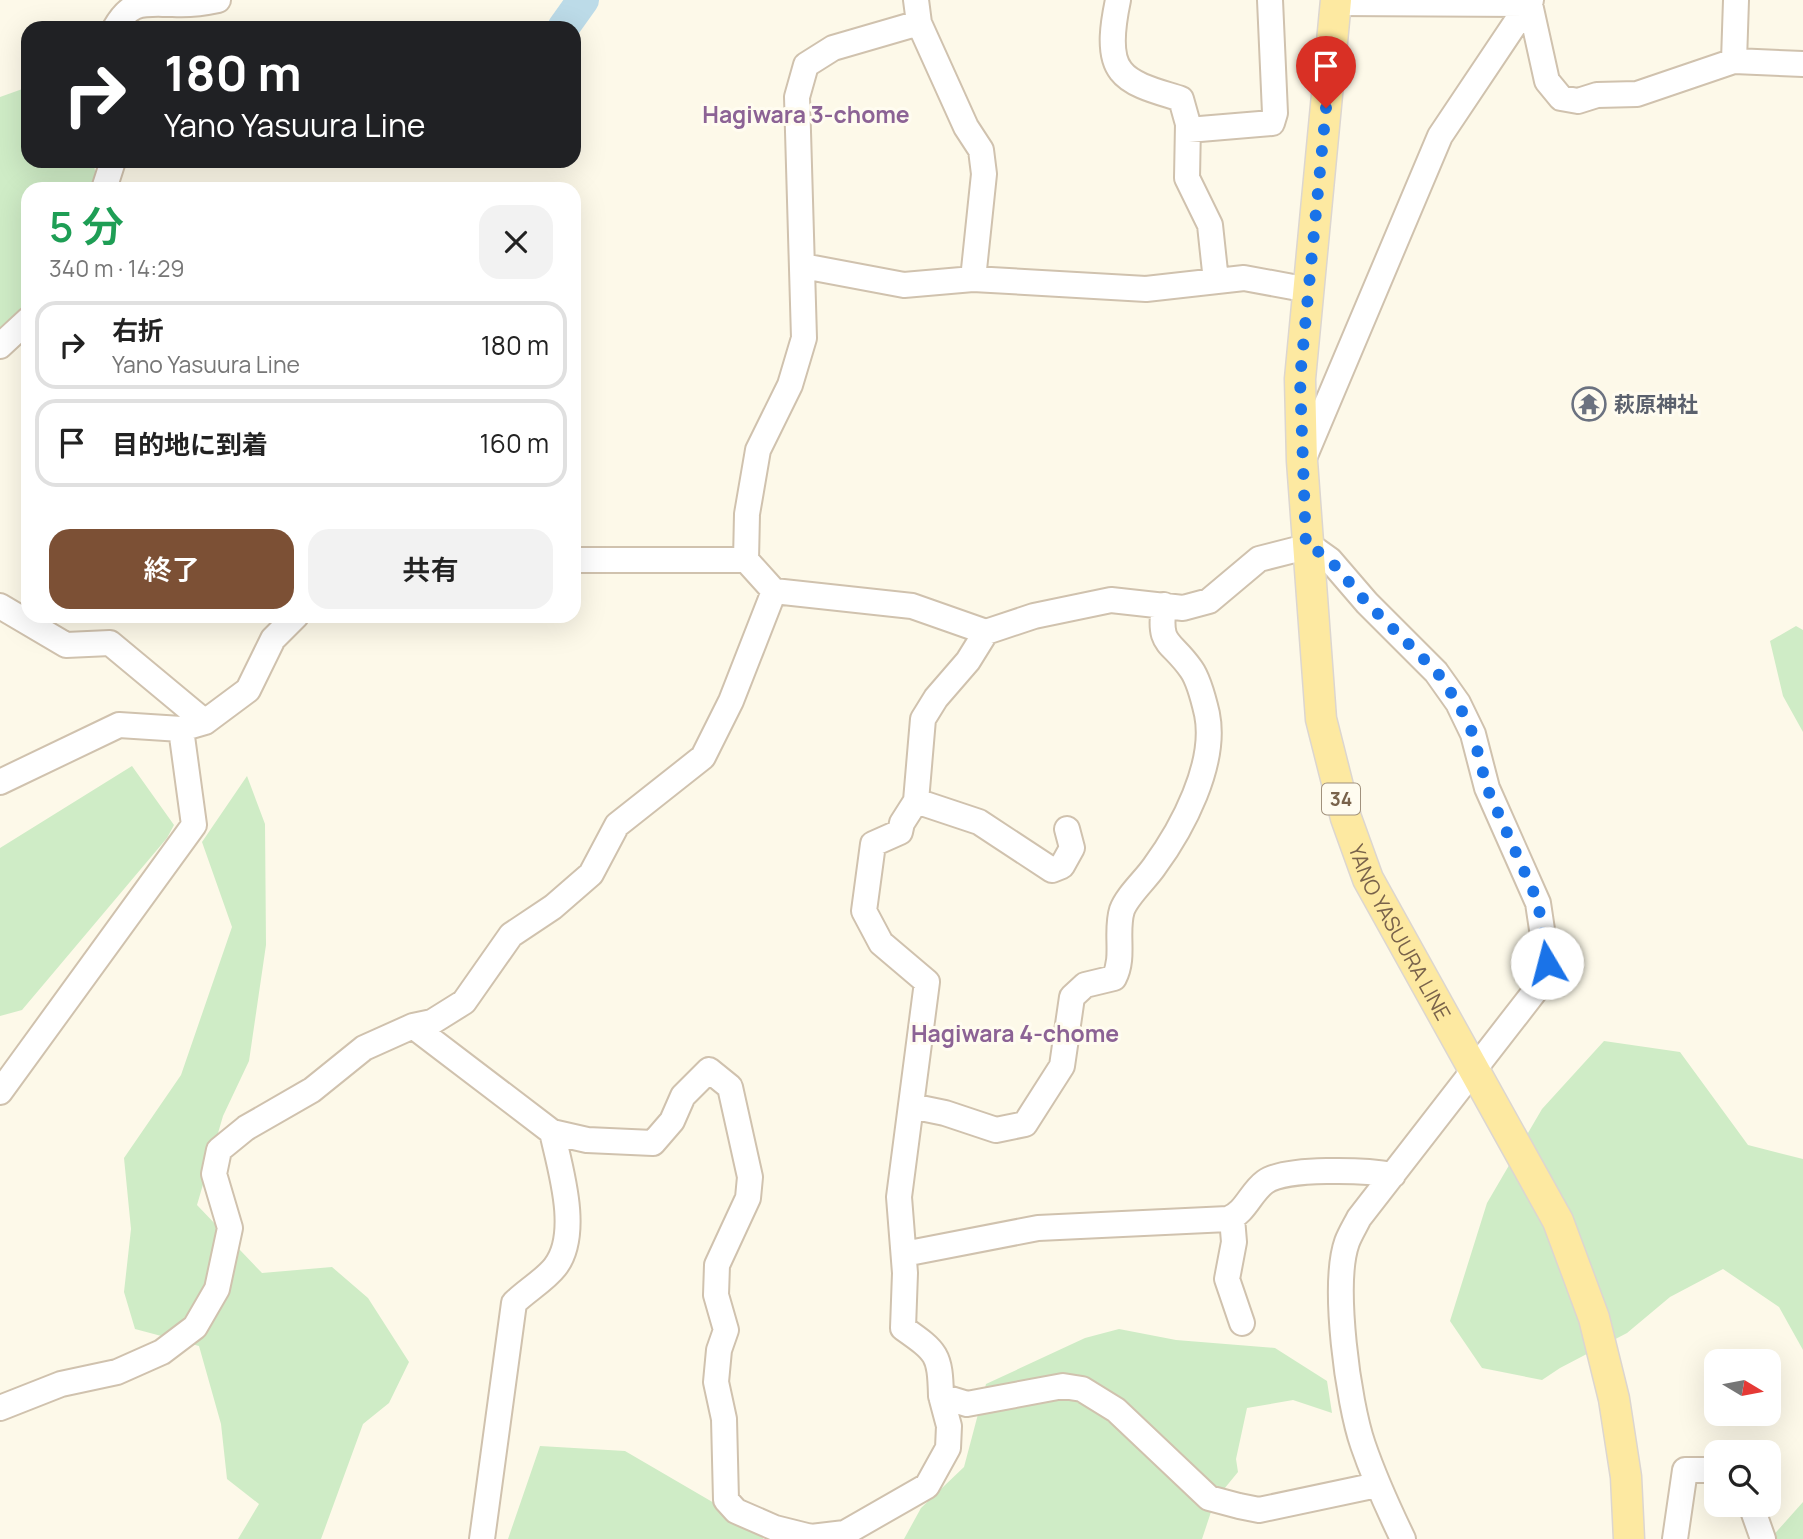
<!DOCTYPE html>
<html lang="ja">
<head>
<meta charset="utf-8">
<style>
	body { margin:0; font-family:Manrope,"Noto Sans JP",sans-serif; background:#f2f2f2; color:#222; height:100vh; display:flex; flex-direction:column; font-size:26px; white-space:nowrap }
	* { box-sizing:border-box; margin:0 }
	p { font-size:23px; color:#767676 }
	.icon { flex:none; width:38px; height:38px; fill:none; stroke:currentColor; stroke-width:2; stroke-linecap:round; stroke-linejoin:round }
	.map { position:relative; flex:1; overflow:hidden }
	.drawer { position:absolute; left:21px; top:182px; width:560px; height:441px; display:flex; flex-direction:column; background:#fff; border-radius:21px; box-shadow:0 7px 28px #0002 }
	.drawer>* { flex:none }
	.top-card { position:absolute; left:21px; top:21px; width:560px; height:147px; border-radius:21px; box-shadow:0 7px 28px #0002; background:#202124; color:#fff; overflow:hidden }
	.needle { width:46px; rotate:100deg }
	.buttons { position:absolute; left:1704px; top:1349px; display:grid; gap:14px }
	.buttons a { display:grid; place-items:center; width:77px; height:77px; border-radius:14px; background:#fff; box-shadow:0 7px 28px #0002; font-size:35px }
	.pin { position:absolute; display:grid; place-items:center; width:60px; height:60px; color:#fff; margin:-72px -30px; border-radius:50% 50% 50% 0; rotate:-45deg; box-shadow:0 0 7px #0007 }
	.pin .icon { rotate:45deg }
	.me { position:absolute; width:77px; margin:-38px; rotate:352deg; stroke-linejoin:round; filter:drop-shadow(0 0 5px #0008) }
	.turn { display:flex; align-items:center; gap:24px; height:147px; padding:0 28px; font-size:32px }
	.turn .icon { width:91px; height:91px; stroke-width:2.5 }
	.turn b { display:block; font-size:49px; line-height:60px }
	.round { display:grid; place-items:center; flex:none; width:74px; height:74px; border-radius:21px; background:#f2f2f2 }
	.head { display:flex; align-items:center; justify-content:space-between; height:119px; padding:0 28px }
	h1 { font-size:42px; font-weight:600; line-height:52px; color:#1e9e55 }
	.primary-button { display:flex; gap:14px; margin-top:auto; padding:14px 28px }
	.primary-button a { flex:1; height:80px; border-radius:21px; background:#7c5035; color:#fff; font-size:28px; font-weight:600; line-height:80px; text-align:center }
	.primary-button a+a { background:#f2f2f2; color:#222 }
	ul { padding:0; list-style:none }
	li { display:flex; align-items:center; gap:21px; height:88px; margin:0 14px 10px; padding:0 14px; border:4px solid #e0e0e0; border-radius:21px }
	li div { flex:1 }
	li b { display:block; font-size:26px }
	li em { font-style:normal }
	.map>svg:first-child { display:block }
	.green { fill:#cfecc6 }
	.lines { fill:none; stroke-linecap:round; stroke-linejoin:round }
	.river { stroke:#bcdbe8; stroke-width:32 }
	.minor-casing { stroke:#d0c2ae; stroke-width:28 }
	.major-casing { stroke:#dcd6d0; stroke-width:33 }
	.minor { stroke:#fff; stroke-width:24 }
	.major { stroke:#fde9a1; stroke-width:30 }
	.route { stroke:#1a73e8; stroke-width:12; stroke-dasharray:0 21.6 }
	.labels { text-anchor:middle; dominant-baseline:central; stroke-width:6; stroke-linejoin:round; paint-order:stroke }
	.shield { fill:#fffcf0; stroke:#a1917c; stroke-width:2 }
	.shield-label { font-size:19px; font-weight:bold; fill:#79634b }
	.worship-label { font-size:21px; font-weight:bold; fill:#5b616d; stroke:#fffcf0; text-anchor:start }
	.street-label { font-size:21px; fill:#79634b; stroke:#fffcf0 }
	.neighbourhood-label { font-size:23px; font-weight:bold; fill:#8c6395; stroke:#fffcf0 }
</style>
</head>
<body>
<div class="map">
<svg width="1803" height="1539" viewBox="0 0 1803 1539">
	<rect width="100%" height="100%" fill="#fdf9e9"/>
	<!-- green -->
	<path class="green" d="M 28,87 L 28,161 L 93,161 L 98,185 L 96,189 L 28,189 L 28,303 L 0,333 L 0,97 Z
		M 1796,626 L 1803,630 L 1803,732 L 1783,696 L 1770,641 Z
		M 132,766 L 174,825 L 167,838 L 22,1010 L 0,1016 L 0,848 Z
		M 247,776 L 265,824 L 266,945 L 249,1061 L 223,1116 L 197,1205 L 262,1273 L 332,1267 L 368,1298 L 409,1362 L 389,1403 L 363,1424 L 321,1539 L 238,1539 L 259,1504 L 227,1479 L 221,1424 L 199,1346 L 135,1329 L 124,1292 L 131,1229 L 124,1158 L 181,1075 L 232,927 L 202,842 Z
		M 1604,1041 L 1680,1052 L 1748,1145 L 1803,1159 L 1803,1350 L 1779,1307 L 1723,1269 L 1670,1297 L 1627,1333 L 1560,1368 L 1542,1380 L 1482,1368 L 1450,1321 L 1487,1203 L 1542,1109 Z
		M 1119,1329 L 1176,1340 L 1275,1348 L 1327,1381 L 1332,1413 L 1293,1400 L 1247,1408 L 1236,1459 L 1238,1472 L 1215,1500 L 1202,1539 L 904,1539 L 921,1508 L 964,1467 L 986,1384 L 1085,1338 Z
		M 540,1446 L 625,1451 L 733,1514 L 764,1539 L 508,1539 Z
		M 1803,1502 L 1803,1539 L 1770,1539 Z"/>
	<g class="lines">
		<!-- river -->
		<path class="river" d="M 563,28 L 583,0"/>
		<defs>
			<path id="minor" d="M 916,0 L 919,23 L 966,127 L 981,150 L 984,174 L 973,279
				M 1118,0 C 1114,19 1107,54 1121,71 C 1133,87 1164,93 1181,99 L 1188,124 L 1187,178 L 1210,225 L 1216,281
				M 1336,3 L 1530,4
				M 1530,4 L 1547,81 L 1561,98 L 1578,101 L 1597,95 L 1637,94 L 1734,61 L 1803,64
				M 919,23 L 833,48 L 806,65 L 797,97 L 804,338 L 790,385 L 758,450 L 747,514 L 746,560 L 774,591 L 912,606 L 986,632 L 1034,616 L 1111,600 L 1183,608 L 1209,601 L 1259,559 L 1306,547 L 1316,550 L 1330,560 L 1367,603 L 1436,672 L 1458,703 L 1473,734 L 1487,788 L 1538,903 L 1547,963 L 1539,986 L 1359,1218 C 1355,1226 1350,1234 1347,1242 C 1332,1284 1348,1402 1363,1445 C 1374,1477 1388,1508 1403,1539
				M 115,28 C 131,0 142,4 173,4 C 187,5 204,3 218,0
				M 1734,61 L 1736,0
				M 1188,130 L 1272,123 L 1275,113 L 1270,0
				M 104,189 L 113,161
				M 803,266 L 904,285 L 973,279 L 1146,289 L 1244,278 L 1309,290
				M 0,346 L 28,320
				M 1304,458 L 1440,136 L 1531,0
				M 574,560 L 746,560
				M 0,606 L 66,645 L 110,643 L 205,722
				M 986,632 L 968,661 L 936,698 L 923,719 L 916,801 L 902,823 L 900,832 L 873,844 L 864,911 L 881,943 L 927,982 L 899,1197 L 905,1273 L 903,1328 C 937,1352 940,1354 941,1396 L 967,1404 L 1063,1386 L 1082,1389 L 1116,1410 L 1209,1498 L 1239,1506 L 1259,1510 L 1377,1485
				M 0,782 L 119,725 L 181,729 L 205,722 L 248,690 L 273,639 L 296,616
				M 916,801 L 979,822 L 1052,870 L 1062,866 L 1072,848 L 1067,829
				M 413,1026 L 552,1132 L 587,1140 L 653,1143 L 672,1121 L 683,1096 L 709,1070 L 730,1087 L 750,1177 L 748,1198 L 717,1265 L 716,1295 L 726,1330 L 719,1350 L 716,1382 L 724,1419 L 726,1500 L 736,1511 L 775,1528 L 811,1537 L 845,1533 L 927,1486 L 948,1448 L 949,1426 L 941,1396
				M 0,1092 L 194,825 L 181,729
				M 911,1106 L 945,1113 L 996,1130 L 1025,1124 L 1062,1066 L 1072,997 L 1085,985 L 1114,978 C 1125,957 1115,932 1122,910 C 1127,896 1145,880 1154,867 C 1182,829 1217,764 1207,714 C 1204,701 1199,680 1191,669 C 1170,639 1158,647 1164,605
				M 1232,1218 L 1234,1242 L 1227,1279 L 1242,1323
				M 904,1254 L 1038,1228 L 1228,1219 C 1246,1212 1250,1193 1265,1182 C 1285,1167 1367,1170 1393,1175
				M 0,1408 L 61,1384 L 117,1372 L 162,1352 L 195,1327 L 217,1289 L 230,1228 L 214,1174 L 219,1150 L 246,1128 L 312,1090 L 364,1048 L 413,1026 L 432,1022 L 464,1002 L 511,935 L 553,907 L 591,874 L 617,825 L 703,757 L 731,701 L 774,591
				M 1751,1505 L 1763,1539
				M 482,1539 L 514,1303 C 526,1291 545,1280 555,1267 C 581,1234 560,1168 552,1132
				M 1675,1539 L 1685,1470 L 1717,1470"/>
			<g id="major">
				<path id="s1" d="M 1336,0 L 1300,379 L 1302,461 L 1321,719 L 1346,818 L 1368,879 L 1558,1221 L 1594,1318 L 1614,1399 L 1626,1477 L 1629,1539"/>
			</g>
		</defs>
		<!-- minor casing -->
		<use href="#minor" class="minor-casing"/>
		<!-- major casing -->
		<use href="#major" class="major-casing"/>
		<!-- minor -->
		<use href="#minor" class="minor"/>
		<!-- major -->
		<use href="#major" class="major"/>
	</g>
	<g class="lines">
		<!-- route -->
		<path class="route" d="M 1326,108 L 1300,379 L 1306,547 L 1316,550 L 1330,560 L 1367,603 L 1437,672 L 1458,703 L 1473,734 L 1487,788 L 1538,902 L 1547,963"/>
	</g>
	<!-- icons -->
	<defs>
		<symbol id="temple-ring" viewBox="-11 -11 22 22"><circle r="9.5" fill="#fffcf0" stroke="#6b7280" stroke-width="1.5"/><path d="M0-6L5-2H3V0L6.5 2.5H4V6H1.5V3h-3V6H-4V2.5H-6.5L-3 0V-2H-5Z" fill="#6b7280"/></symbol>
	</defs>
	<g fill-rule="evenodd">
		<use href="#temple-ring" x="1570" y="385" width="38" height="38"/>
	</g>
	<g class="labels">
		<!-- shield labels -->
		<rect class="shield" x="1322" y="783.5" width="38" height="31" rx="5"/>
		<g class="shield-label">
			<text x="1341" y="799">34</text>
		</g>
		<!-- worship labels -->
		<g class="worship-label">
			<text x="1614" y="404">萩原神社</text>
		</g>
		<!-- street labels -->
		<g class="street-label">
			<text stroke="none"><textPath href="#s1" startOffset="950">YANO YASUURA LINE</textPath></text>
		</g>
		<!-- neighbourhood labels -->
		<g class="neighbourhood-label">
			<text x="806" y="114">Hagiwara 3-chome</text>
			<text x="1015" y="1033">Hagiwara 4-chome</text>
		</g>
	</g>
</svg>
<div class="buttons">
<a><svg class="needle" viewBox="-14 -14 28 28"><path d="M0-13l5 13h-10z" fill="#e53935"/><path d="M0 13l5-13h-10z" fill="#767676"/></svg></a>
<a><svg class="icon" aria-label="search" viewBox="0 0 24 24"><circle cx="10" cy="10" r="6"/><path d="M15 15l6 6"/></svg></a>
</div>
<div class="pin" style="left:1326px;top:108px;background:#d93025"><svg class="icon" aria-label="arrive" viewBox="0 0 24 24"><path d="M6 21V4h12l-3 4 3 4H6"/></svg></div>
<svg class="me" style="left:1547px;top:963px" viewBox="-20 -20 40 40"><circle r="19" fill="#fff"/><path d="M0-13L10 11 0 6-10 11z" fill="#1a73e8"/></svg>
<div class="top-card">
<div class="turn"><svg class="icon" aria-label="right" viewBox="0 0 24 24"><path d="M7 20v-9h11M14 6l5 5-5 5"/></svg><div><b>180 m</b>Yano Yasuura Line</div></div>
</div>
<section class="drawer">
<div class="head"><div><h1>5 分</h1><p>340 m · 14:29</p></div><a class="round"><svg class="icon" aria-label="close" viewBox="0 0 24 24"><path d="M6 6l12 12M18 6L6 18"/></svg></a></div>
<ul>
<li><svg class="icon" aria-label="right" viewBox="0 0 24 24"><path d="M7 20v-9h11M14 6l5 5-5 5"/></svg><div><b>右折</b><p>Yano Yasuura Line</p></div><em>180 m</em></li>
<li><svg class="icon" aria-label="arrive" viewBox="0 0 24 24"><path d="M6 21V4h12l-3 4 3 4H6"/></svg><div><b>目的地に到着</b></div><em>160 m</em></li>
</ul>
<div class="primary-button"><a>終了</a><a>共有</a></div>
</section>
</div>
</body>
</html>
